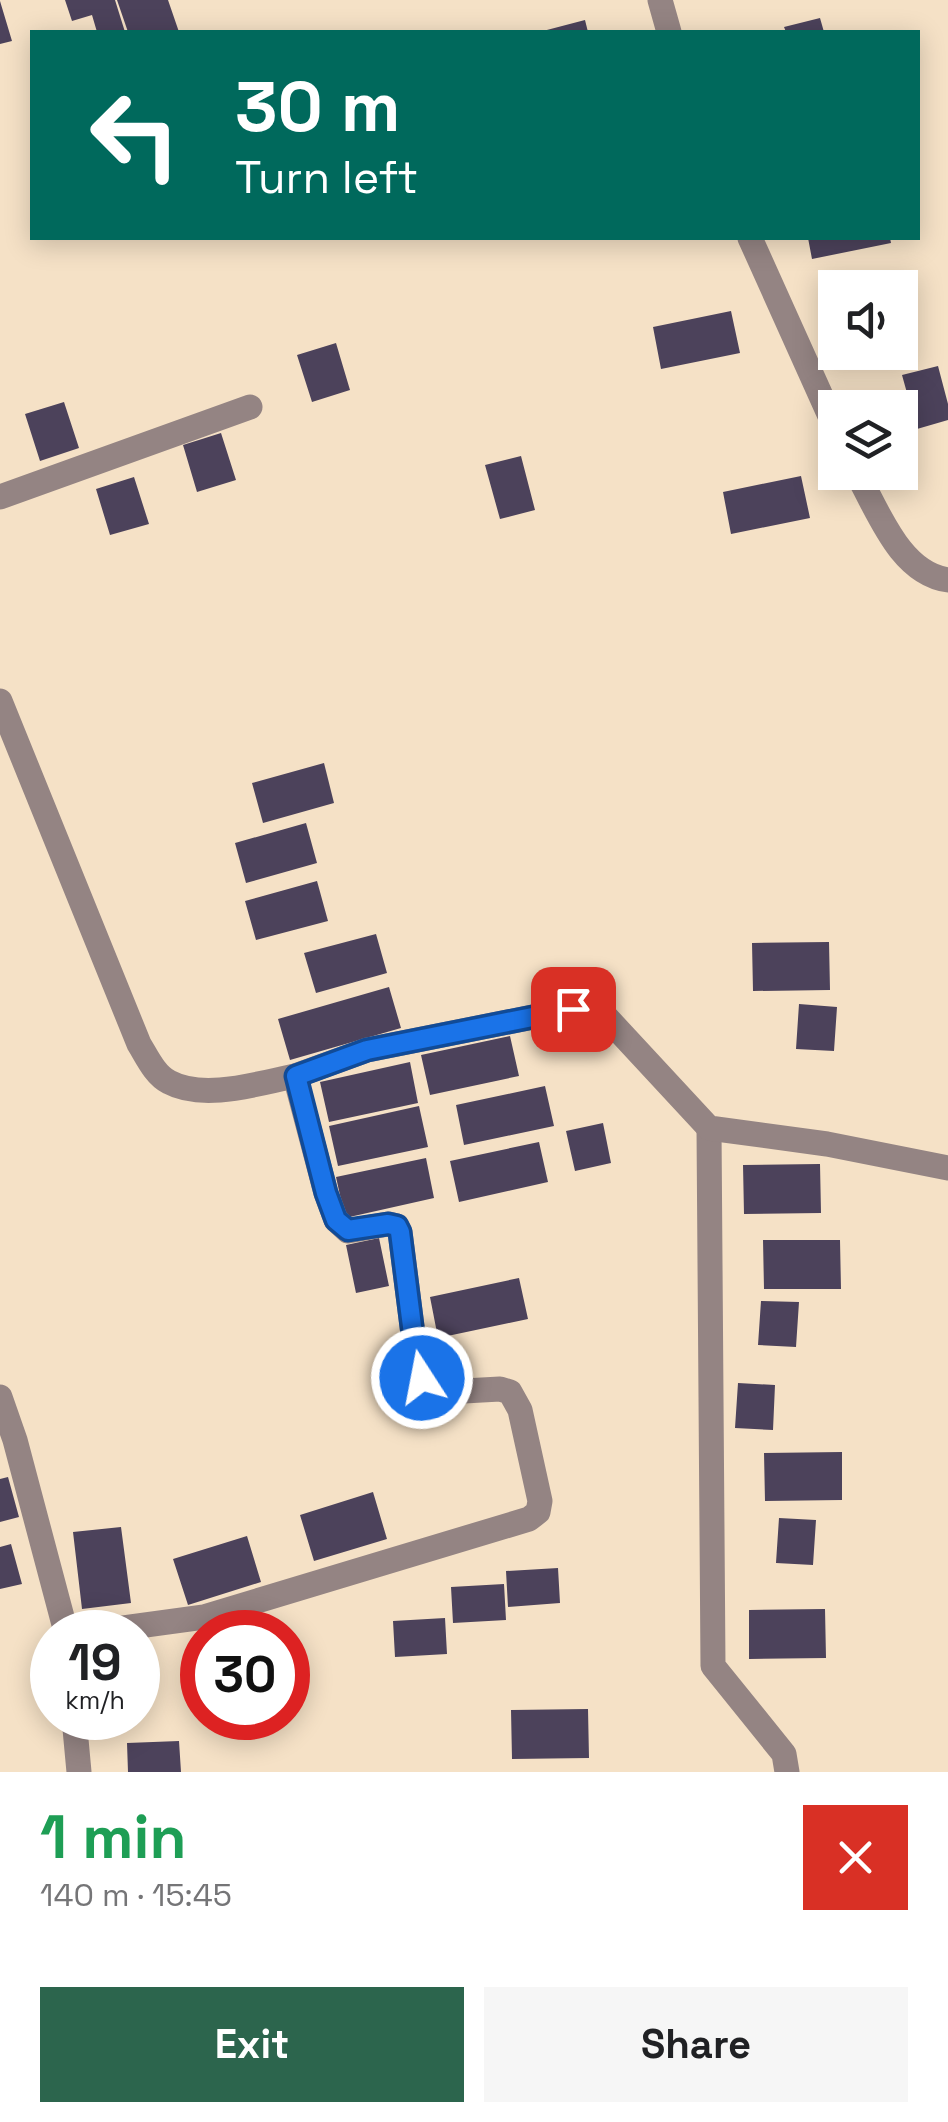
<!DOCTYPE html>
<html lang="en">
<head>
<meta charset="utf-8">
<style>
	body { margin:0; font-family:"Space Grotesk",sans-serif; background:#f6f6f6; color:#202124; height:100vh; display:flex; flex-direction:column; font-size:38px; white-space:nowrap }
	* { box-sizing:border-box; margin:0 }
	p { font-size:32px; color:#757577 }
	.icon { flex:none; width:55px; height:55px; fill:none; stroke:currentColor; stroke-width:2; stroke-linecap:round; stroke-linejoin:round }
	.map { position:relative; height:1772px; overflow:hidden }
	.side { display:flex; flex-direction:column; background:#fff; flex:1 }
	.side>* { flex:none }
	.guide { position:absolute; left:30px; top:30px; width:890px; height:210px; border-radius:0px; box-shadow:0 5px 25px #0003; background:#00695c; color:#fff; overflow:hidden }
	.buttons { position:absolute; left:818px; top:270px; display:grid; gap:20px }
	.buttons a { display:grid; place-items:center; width:100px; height:100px; border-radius:0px; background:#fff; box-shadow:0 5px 25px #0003; font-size:50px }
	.speed { position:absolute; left:30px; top:1610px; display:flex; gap:20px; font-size:50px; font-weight:700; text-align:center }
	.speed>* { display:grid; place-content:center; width:130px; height:130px; border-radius:50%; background:#fff; box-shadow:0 5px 25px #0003; line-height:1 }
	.speed small { font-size:25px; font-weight:400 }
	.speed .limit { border:15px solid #d22; background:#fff; color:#111 }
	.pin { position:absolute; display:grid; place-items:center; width:85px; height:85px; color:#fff; margin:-42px; border-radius:20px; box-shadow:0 5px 15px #0006 }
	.me { position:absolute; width:110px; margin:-55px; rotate:349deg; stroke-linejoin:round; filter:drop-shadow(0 0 8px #0008) }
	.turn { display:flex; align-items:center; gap:35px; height:210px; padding:0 40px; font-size:45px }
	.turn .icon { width:130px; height:130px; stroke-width:2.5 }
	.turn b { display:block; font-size:70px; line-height:85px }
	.round { display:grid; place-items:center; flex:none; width:105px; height:105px; border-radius:0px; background:#f6f6f6 }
	.overview { display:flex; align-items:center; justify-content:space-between; height:170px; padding:0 40px }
	h1 { font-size:60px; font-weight:600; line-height:75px; color:#1e9e55 }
	.button { display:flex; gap:20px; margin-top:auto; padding:20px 40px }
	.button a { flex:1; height:115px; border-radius:0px; background:#2c654d; color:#fff; font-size:40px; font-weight:600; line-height:115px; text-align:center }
	.button a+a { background:#f6f6f6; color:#202124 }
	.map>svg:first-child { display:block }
	.building { fill:#4c425b }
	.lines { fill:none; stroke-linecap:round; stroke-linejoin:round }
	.minor { stroke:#948483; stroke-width:25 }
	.tertiary { stroke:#948483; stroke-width:25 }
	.route-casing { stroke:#114b97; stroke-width:25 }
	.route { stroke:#1a73e8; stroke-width:18 }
</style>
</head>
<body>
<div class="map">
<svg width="948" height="1772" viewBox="0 0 948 1772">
	<rect width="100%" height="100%" fill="#f5e1c6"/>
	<!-- building -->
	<path class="building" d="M 65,0 L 115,0 L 125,32 L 97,32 L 92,15 L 72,21 Z
		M 117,0 L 168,0 L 179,32 L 128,32 Z
		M 0,1 L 12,41 L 0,44 Z
		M 820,18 L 824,32 L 786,32 L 784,27 Z
		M 585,20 L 588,32 L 543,32 L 543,31 Z
		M 808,238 L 890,238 L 891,243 L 812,259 Z
		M 731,311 L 740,353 L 661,369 L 653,327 Z
		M 336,343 L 350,390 L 312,402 L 297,355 Z
		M 938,366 L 948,404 L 948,420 L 917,429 L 902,375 Z
		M 64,402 L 79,448 L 40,461 L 25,414 Z
		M 221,433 L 236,480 L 197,492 L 183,445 Z
		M 521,456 L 535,510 L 500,519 L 485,465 Z
		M 801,476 L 810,518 L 731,534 L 723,492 Z
		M 134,477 L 149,524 L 110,535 L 96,489 Z
		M 324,763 L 334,803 L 263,823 L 252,783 Z
		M 306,823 L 317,863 L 246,883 L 235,843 Z
		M 317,881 L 328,921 L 256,940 L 245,901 Z
		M 376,934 L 387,973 L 316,993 L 304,953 Z
		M 829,942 L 830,990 L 753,991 L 752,943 Z
		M 389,987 L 401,1028 L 290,1060 L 278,1019 Z
		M 799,1004 L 837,1007 L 834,1051 L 796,1049 Z
		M 510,1036 L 519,1076 L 430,1095 L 421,1055 Z
		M 410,1062 L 418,1103 L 329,1122 L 320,1082 Z
		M 545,1086 L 554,1126 L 464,1145 L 456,1105 Z
		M 419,1106 L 428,1147 L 338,1166 L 329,1126 Z
		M 603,1123 L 611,1163 L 575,1171 L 566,1131 Z
		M 539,1142 L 548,1182 L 459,1202 L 450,1161 Z
		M 426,1158 L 434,1198 L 345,1218 L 336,1177 Z
		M 820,1164 L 821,1213 L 744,1214 L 743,1165 Z
		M 379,1238 L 389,1286 L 356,1293 L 346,1245 Z
		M 763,1240 L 840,1240 L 841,1289 L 764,1289 Z
		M 519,1278 L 528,1319 L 438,1338 L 430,1297 Z
		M 761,1301 L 799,1302 L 796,1347 L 758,1345 Z
		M 738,1383 L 775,1385 L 773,1430 L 735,1428 Z
		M 842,1452 L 842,1500 L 765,1501 L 764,1453 Z
		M 8,1477 L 19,1517 L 0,1522 L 0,1479 Z
		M 373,1492 L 387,1539 L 314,1561 L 300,1515 Z
		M 779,1518 L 816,1520 L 813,1565 L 776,1563 Z
		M 121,1527 L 131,1603 L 82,1609 L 73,1532 Z
		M 247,1536 L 261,1582 L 188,1605 L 173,1559 Z
		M 11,1544 L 22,1584 L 0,1589 L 0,1547 Z
		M 558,1568 L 560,1603 L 508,1607 L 506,1571 Z
		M 504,1584 L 506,1620 L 453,1623 L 451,1587 Z
		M 825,1609 L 826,1658 L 749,1659 L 749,1610 Z
		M 445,1618 L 447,1654 L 395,1657 L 393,1621 Z
		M 138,1634 L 154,1684 L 138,1689 Z
		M 588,1709 L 589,1758 L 512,1759 L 511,1710 Z
		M 179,1741 L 181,1772 L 128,1772 L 127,1743 Z"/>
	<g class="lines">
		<!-- minor -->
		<path class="minor" d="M 660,0 L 669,32
			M 750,238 L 835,427
			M 856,472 C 878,510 899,573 948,580
			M 0,497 L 250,407
			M 0,701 L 139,1044 C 147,1057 155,1075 169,1082 C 204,1101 259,1083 295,1076 L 326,1193 L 336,1220 L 348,1231 L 388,1224 L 397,1226 L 400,1232 L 414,1342 L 428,1393 L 500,1389 L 510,1392 L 520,1410 L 540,1501 L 538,1512 L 529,1519 L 204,1617 L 94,1632
			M 709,1128 L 713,1666 L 784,1754 L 787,1772
			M 0,1397 L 15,1440 L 66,1632
			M 74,1718 L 79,1772"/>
		<!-- tertiary -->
		<path class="tertiary" d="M 295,1076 L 367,1050 L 573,1009 L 607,1018 L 709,1128 L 827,1144 L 948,1168"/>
	</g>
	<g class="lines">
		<defs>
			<path id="route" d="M 422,1378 L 414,1342 L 400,1232 L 397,1226 L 388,1224 L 348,1230 L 336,1220 L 326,1193 L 296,1076 L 367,1050 L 573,1009"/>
		</defs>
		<!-- route casing -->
		<use href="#route" class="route-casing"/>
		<!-- route -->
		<use href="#route" class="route"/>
	</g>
</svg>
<div class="buttons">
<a><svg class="icon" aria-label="sound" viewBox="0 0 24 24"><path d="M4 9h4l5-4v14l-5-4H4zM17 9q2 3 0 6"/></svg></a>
<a><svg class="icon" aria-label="layers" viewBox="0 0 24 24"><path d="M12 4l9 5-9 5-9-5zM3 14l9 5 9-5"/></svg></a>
</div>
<div class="speed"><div>19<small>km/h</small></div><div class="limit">30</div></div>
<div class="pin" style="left:573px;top:1009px;background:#d93025"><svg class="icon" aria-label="arrive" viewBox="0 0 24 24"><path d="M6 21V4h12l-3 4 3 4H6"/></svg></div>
<svg class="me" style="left:422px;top:1378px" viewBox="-20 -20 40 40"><circle r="17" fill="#1a73e8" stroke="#fff" stroke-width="3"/><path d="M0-11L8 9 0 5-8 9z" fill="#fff"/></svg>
<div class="guide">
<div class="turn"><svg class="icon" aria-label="left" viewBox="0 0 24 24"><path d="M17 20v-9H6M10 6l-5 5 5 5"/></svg><div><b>30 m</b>Turn left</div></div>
</div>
</div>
<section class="side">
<div class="overview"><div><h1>1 min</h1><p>140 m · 15:45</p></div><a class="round" style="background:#d93025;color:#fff"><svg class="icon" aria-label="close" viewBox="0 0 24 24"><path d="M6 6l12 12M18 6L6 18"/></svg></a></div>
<div class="button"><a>Exit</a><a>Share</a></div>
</section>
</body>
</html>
